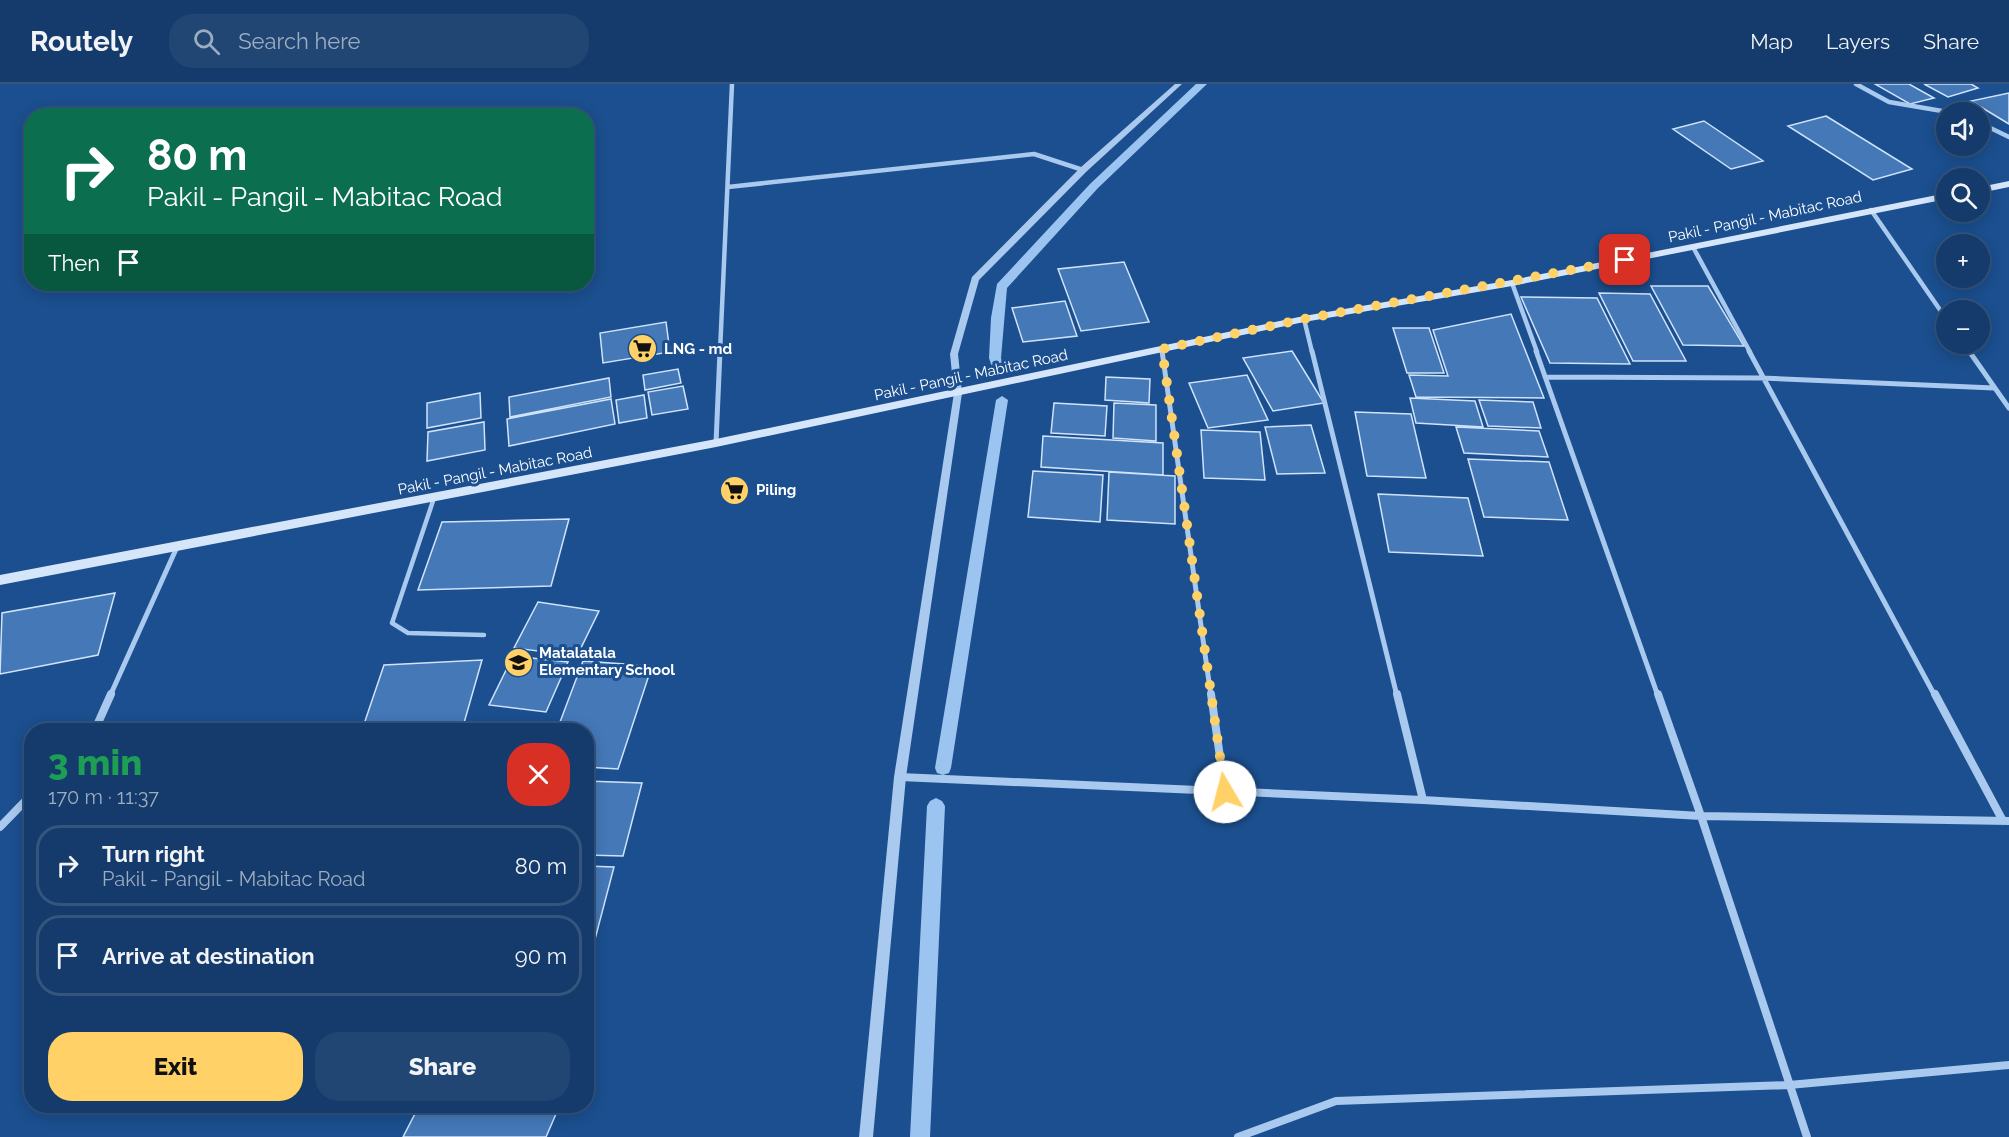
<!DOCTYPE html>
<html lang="en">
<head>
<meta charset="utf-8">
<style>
	body { margin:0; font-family:Raleway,sans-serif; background:#214673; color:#f1f3f6; height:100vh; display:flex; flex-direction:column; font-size:22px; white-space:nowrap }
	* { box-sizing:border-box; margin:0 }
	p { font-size:20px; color:#9dadc1 }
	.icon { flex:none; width:33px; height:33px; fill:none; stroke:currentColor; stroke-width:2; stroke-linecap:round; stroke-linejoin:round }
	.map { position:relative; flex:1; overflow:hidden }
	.panel { position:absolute; left:24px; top:639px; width:570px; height:390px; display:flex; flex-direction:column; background:#143b6b; border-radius:24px; box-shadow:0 3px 15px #0003,0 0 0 2px #33557e }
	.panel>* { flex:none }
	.top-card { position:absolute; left:24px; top:24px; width:570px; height:183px; border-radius:24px; box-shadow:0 3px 15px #0003,0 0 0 2px #33557e; background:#0b6e4f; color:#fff; overflow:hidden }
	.fabs { position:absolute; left:1936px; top:18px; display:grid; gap:12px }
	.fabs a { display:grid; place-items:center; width:54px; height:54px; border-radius:50%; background:#143b6b; box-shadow:0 3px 15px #0003,0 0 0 2px #33557e; font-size:30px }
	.pin { position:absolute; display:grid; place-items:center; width:51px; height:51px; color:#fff; margin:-26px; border-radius:12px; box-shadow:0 3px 9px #0006 }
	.me { position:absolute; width:66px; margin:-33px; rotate:352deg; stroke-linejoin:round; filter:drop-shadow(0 0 4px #0008) }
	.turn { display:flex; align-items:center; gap:21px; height:126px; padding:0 24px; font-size:27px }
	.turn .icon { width:78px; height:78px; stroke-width:2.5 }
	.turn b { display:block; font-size:42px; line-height:51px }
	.then { display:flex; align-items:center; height:57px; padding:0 24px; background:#0003; gap:12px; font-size:22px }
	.round { display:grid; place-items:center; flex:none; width:63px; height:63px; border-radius:24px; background:#214673 }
	.headline { display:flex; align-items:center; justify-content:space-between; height:102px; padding:0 24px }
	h1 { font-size:36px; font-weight:800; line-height:45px; color:#1e9e55 }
	.button { display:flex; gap:12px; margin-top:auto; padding:12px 24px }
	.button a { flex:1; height:69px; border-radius:24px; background:#ffd166; color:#111; font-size:24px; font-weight:800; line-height:69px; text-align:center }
	.button a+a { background:#214673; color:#f1f3f6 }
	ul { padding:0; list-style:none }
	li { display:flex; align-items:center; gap:18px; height:81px; margin:0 12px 9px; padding:0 12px; border:3px solid #33557e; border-radius:24px }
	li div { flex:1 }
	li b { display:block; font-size:22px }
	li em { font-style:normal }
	header { display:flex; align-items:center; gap:36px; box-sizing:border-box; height:84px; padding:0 30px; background:#143b6b; border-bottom:2px solid #33557e }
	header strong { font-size:28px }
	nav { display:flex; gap:33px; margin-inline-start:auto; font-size:21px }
	.search { width:420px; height:54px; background:#214673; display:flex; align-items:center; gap:15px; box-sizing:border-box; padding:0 21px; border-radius:24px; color:#9dadc1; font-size:22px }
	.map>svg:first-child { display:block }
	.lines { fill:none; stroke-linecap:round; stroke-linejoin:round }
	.stream { fill:#9cc4f0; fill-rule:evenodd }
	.building { fill:#4478b7; stroke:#cfe3fa; stroke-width:1.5 }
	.service-far1 { stroke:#a9c9ee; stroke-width:4.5 }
	.service { stroke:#a9c9ee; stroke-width:5 }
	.minor-far2 { stroke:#a9c9ee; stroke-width:4.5 }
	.minor-far1 { stroke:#a9c9ee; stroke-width:5 }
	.minor { stroke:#a9c9ee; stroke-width:8 }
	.tertiary { fill:#a9c9ee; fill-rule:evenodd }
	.secondary { fill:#d6e6fa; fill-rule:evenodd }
	.route { stroke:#ffd166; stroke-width:10; stroke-dasharray:0 18 }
	.labels { text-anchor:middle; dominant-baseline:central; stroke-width:6; stroke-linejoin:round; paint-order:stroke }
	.street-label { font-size:15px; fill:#fff; stroke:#1b4f8f }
	.poi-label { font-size:15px; font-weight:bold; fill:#fff; stroke:#1b4f8f; text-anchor:start }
</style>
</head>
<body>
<header>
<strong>Routely</strong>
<div class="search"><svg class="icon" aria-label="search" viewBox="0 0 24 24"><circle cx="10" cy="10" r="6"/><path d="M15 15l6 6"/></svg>Search here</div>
<nav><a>Map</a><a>Layers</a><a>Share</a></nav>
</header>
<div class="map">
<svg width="2009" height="1053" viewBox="0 0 2009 1053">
	<rect width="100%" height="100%" fill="#1b4f8f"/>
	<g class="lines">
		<!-- stream -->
		<path class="stream" d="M 1196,0 L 1207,0 L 1098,104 L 1007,204 L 1001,274 L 1003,283 L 1001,286 L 993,286 L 989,274 L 991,234 L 997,200 L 1090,100 Z
			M 1002,312 L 1008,316 L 951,684 L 949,689 L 943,691 L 937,689 L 935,684 L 996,316 Z
			M 936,714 L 942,717 L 945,722 L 930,1053 L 910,1053 L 927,722 L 930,717 Z"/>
	</g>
	<!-- building -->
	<path class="building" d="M 1875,0 L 1909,0 L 1934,14 L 1910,20 Z
		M 1924,0 L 1971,0 L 1978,4 L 1948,13 Z
		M 2009,9 L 2009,40 L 1971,17 Z
		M 1826,32 L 1912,85 L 1873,96 L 1788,42 Z
		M 1704,37 L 1763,77 L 1731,85 L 1673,45 Z
		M 1124,178 L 1149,238 L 1081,247 L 1058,185 Z
		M 1651,202 L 1708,202 L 1744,262 L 1683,261 Z
		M 1599,209 L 1650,210 L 1686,277 L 1633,277 Z
		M 1521,213 L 1597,214 L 1630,280 L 1550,279 Z
		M 1065,217 L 1077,252 L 1023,258 L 1012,224 Z
		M 1511,230 L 1544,314 L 1416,313 L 1409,291 L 1448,292 L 1433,246 Z
		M 666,238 L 670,268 L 603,279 L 600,249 Z
		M 1393,244 L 1429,244 L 1444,289 L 1407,289 Z
		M 1292,267 L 1324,319 L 1273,327 L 1243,274 Z
		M 678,285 L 681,299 L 645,306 L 643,291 Z
		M 1247,291 L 1268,336 L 1208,344 L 1189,299 Z
		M 1106,293 L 1150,295 L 1149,319 L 1105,316 Z
		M 609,294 L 611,313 L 510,333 L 509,313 Z
		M 683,302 L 688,325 L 652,331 L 648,308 Z
		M 480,309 L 481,334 L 427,344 L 427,319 Z
		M 644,311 L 647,334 L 619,339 L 616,316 Z
		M 1410,314 L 1475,317 L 1483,343 L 1416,339 Z
		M 611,315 L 615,340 L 509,362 L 507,335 Z
		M 1479,316 L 1533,318 L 1541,344 L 1488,342 Z
		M 1054,319 L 1107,322 L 1105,352 L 1051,349 Z
		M 1114,319 L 1156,321 L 1156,357 L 1113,354 Z
		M 1355,328 L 1411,330 L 1426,394 L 1367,392 Z
		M 484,338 L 485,366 L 427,377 L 428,348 Z
		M 1311,341 L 1325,389 L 1277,390 L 1265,343 Z
		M 1456,343 L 1539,347 L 1548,373 L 1464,369 Z
		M 1201,346 L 1260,348 L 1265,396 L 1204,394 Z
		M 1043,352 L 1163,359 L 1163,391 L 1041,383 Z
		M 1468,375 L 1549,378 L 1568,436 L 1484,433 Z
		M 1033,387 L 1103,391 L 1100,438 L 1028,433 Z
		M 1109,388 L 1175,392 L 1175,440 L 1107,436 Z
		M 1378,410 L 1468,414 L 1483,472 L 1389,468 Z
		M 569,435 L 551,502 L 418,506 L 442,438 Z
		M 115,509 L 98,571 L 0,590 L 2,529 Z
		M 538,518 L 599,527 L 577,572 L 514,564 Z
		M 513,572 L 568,578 L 546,628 L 489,621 Z
		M 482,576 L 462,646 L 362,646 L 384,581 Z
		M 583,577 L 652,582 L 618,685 L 586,683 L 586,646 L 557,646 Z
		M 586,697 L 642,699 L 623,772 L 586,771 Z
		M 586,782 L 614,783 L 589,878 L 586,878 Z
		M 419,1022 L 554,1022 L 559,1023 L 546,1053 L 403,1053 Z"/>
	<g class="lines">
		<!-- service-far1 -->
		<path class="service-far1" d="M 434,414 L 392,539 L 408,549 L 484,551"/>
		<!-- service -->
		<path class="service" d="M 20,723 L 32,726"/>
		<!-- minor-far2 -->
		<path class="minor-far2" d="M 1856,0 L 1889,18 L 1948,28
			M 1980,39 L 2009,53
			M 728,103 L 1034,70 L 1083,86
			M 1871,126 L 1947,236
			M 1693,163 L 1750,268
			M 1512,199 L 1537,268
			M 1304,235 L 1312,268
			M 1964,260 L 1970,268
			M 1162,265 L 1162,268
			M 720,268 L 732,0"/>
		<!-- minor-far1 -->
		<path class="minor-far1" d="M 1162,267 L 1211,612
			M 1312,267 L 1397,612
			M 1536,267 L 1658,612
			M 1749,267 L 1935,612
			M 1969,267 L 2009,324
			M 1545,293 L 1762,294 L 1994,304
			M 716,359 L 720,267
			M 110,612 L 177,463"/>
		<!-- minor -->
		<path class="minor" d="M 1211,610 L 1225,708
			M 1397,610 L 1423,716
			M 1658,610 L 1701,732 L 1807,1053
			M 1935,610 L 2003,737
			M 91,646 L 98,639 L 111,610
			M 900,693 L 1423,716 L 1701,732 L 2009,737
			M 0,743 L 32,710
			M 1238,1053 L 1336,1017 L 1789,1001 L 2009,981"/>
		<!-- tertiary -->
		<path class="tertiary" d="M 1175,0 L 1182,0 L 1086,88 L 979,196 L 958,270 L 962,309 L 906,693 L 873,1053 L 859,1053 L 894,693 L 954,309 L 950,270 L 972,193 L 1080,84 Z"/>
		<!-- secondary -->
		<path class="secondary" d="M 2009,97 L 2009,103 L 1980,109 L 1980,103 Z
			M 1947,109 L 1947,115 L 1512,202 L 1304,238 L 716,363 L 0,501 L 0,491 L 716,355 L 1304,232 L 1512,196 Z"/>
	</g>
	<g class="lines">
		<!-- route -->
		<path class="route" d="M 1225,708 L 1162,265 L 1304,235 L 1625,176"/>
	</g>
	<!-- icons -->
	<defs>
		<symbol id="supermarket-disc" viewBox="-11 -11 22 22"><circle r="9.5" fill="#ffd166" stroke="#1b4f8f"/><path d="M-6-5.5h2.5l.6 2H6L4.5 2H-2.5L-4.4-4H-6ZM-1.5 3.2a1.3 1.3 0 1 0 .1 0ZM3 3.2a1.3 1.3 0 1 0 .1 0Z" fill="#111"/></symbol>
		<symbol id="school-disc" viewBox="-11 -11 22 22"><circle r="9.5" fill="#ffd166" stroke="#1b4f8f"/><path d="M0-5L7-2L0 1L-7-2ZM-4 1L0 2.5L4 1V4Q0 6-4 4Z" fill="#111"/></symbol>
	</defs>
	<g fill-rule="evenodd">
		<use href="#supermarket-disc" x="626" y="248" width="33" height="33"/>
		<use href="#supermarket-disc" x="718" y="390" width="33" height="33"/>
		<use href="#school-disc" x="502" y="562" width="33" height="33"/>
	</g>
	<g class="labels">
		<!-- street labels -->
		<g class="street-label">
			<text transform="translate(1765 133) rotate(-12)">Pakil - Pangil - Mabitac Road</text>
			<text transform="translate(971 291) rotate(-12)">Pakil - Pangil - Mabitac Road</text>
			<text transform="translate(495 387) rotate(-11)">Pakil - Pangil - Mabitac Road</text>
		</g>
		<!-- poi labels -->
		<g class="poi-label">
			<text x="664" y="265">LNG - md</text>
			<text x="756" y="406">Piling</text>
			<text x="539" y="569">Matalatala<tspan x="539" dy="17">Elementary School</tspan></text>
		</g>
	</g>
</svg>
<div class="fabs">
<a><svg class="icon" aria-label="sound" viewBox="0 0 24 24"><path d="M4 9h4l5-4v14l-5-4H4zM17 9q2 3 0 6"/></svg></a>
<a><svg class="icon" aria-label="search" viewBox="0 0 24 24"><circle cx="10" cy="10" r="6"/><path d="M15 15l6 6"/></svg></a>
<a>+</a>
<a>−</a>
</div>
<div class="pin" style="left:1625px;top:176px;background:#d93025"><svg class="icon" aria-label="arrive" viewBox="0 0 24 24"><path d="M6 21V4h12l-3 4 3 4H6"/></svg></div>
<svg class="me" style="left:1225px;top:708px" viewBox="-20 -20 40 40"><circle r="19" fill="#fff"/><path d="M0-13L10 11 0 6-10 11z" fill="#ffd166"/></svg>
<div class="top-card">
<div class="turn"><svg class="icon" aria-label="right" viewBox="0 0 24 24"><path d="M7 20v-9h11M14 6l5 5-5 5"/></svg><div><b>80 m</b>Pakil - Pangil - Mabitac Road</div></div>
<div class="then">Then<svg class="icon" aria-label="arrive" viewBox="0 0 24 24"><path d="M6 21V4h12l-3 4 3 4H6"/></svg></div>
</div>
<section class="panel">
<div class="headline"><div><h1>3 min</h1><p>170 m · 11:37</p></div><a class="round" style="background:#d93025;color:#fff"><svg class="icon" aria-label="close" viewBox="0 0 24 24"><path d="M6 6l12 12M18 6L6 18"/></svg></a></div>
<ul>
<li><svg class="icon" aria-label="right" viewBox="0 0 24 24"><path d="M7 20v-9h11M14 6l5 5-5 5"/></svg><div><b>Turn right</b><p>Pakil - Pangil - Mabitac Road</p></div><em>80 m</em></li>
<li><svg class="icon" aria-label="arrive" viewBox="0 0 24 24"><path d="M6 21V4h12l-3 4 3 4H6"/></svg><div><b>Arrive at destination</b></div><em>90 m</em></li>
</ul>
<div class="button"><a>Exit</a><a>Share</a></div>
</section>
</div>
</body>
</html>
